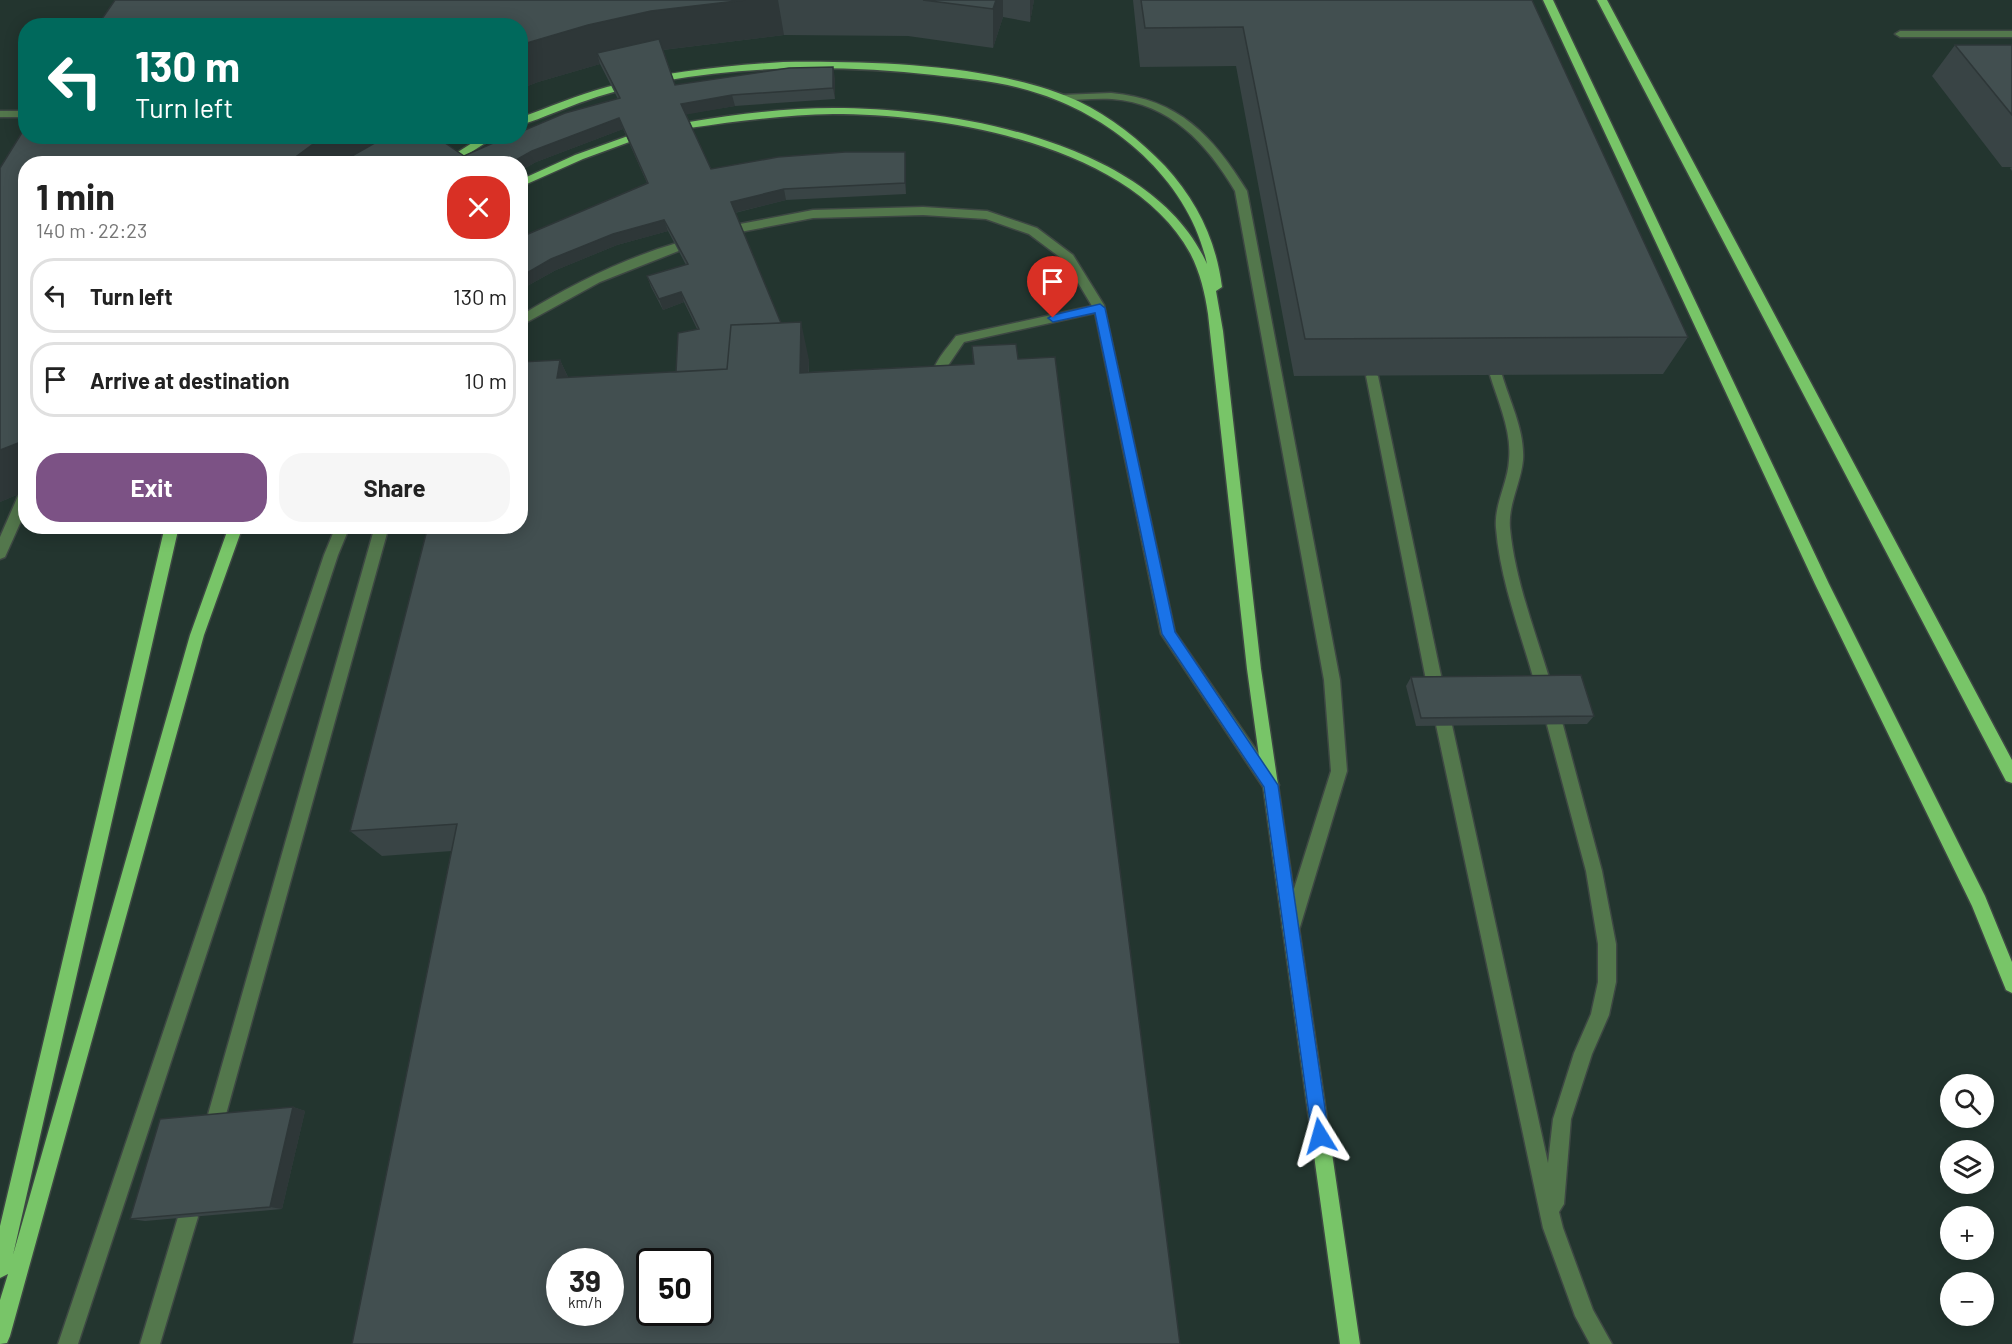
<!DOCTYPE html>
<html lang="en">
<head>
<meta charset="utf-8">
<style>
	body { margin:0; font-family:Barlow,sans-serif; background:#f6f6f6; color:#222; height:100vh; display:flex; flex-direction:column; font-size:22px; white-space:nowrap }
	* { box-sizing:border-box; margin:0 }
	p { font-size:20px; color:#767676 }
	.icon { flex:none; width:33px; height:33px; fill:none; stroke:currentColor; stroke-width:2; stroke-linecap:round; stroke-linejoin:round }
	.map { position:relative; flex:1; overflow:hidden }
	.details { position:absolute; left:18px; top:156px; width:510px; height:378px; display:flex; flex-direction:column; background:#fff; border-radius:24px; box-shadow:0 3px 15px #0003 }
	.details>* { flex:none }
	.guide { position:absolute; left:18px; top:18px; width:510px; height:126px; border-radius:24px; box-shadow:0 3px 15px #0003; background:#00695c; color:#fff; overflow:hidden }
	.buttons { position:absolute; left:1940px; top:1074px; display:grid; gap:12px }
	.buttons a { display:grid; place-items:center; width:54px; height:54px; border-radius:50%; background:#fff; box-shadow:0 3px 15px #0003; font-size:30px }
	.speed { position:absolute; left:546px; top:1248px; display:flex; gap:12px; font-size:30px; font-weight:700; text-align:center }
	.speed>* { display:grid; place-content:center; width:78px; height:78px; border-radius:50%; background:#fff; box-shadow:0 3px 15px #0003; line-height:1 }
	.speed small { font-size:15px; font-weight:400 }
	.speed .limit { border:3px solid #111; border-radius:9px; background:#fff; color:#111 }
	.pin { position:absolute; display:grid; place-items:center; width:51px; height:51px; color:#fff; margin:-62px -26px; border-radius:50% 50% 50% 0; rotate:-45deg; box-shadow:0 0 6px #0007 }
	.pin .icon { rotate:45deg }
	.me { position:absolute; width:66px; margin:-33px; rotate:352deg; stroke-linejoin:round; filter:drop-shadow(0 0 4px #0008) }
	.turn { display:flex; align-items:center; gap:21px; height:126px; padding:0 18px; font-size:27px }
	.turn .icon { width:78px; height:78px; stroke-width:2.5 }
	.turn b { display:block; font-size:42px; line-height:51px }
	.round { display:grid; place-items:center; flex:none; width:63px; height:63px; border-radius:24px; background:#f6f6f6 }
	.head { display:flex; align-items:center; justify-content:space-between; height:102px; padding:0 18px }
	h1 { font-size:36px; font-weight:700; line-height:45px }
	.cta { display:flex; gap:12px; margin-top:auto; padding:12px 18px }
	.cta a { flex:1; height:69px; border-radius:24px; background:#7c5285; color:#fff; font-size:24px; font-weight:700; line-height:69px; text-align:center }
	.cta a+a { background:#f6f6f6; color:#222 }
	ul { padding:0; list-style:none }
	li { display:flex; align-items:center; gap:18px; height:75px; margin:0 12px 9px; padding:0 6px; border:3px solid #e0e0e0; border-radius:24px }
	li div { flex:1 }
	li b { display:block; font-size:22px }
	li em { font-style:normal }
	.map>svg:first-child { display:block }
	.built { fill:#23352f; fill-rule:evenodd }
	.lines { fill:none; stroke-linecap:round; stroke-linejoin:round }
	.minor-casing { stroke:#3d4743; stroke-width:3 }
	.major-casing { stroke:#3d4743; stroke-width:3 }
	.minor { fill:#53774c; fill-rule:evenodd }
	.major { fill:#78c568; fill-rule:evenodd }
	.wall { fill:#394445 }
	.shaded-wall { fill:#2e3738 }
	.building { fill:#424f50; stroke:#2e3738; stroke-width:1.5; fill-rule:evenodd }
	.route { fill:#1a73e8; stroke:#114b97; stroke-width:1.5 }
</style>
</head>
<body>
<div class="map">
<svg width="2012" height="1344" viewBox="0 0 2012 1344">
	<rect width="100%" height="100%" fill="#222c28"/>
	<!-- built -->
	<path class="built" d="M 0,0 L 2012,0 L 2012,1344 L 0,1344 ZM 26,26 L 520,26 L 520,136 L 26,136 ZM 26,164 L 520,164 L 520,526 L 26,526 ZM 1950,1084 L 1983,1084 L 1983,1118 L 1950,1118 ZM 1950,1150 L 1983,1150 L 1983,1184 L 1950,1184 ZM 1950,1216 L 1983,1216 L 1983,1250 L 1950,1250 ZM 560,1262 L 610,1262 L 610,1312 L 560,1312 ZM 650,1262 L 700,1262 L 700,1312 L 650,1312 ZM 1950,1282 L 1983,1282 L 1983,1316 L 1950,1316 Z"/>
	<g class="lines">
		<defs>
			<path id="minor" d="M 2012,31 L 2012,37 L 1900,37 L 1895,34 L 1900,31 Z
				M 1111,93 C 1179,99 1213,136 1247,191 L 1340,680 L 1347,771 L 1300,927 L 1297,933 L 1291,935 L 1285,933 L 1282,927 L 1331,771 L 1324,680 L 1235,191 C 1207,144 1170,103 1112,99 C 1095,98 1078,100 1061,101 L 1056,98 L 1061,95 Z
				M 0,111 L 26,111 L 26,117 L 0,117 Z
				M 923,207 L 987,211 L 1037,228 L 1073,255 L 1104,305 L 1175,632 L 1277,780 L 1279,785 L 1277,790 L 1271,792 L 1265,790 L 1161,634 L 1095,313 L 964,342 L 945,370 L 942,387 L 934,387 C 926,369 946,350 956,336 L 1092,306 L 1065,261 L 1029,234 L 986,219 L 923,215 L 813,218 L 740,232 L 734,228 L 740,224 L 813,210 Z
				M 677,243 L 681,244 L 681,250 L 600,282 L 520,326 L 520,316 C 569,286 622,259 677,243 Z
				M 1496,370 L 1502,375 C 1510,402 1525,431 1523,460 C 1521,483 1508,504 1510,528 C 1515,581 1536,633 1551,684 L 1548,689 L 1543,691 L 1538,689 L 1535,684 C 1521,633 1500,581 1496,528 C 1494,504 1508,483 1509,460 C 1512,431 1498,402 1490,375 Z
				M 1372,371 L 1378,376 L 1443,685 L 1440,690 L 1435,692 L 1430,690 L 1427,685 L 1366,376 Z
				M 23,495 L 26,496 L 26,510 L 5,557 L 0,559 L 0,537 L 18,496 Z
				M 336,526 L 350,526 L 338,555 L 78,1344 L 58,1344 L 324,555 Z
				M 375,526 L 389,526 L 225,1118 L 223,1125 L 216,1127 L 209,1125 L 207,1118 Z
				M 1444,718 L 1449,720 L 1452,725 L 1548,1163 L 1553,1119 L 1574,1053 L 1591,1014 L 1598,982 L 1598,944 L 1586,871 L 1547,725 L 1550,720 L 1555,718 L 1560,720 L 1563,725 L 1602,871 L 1616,944 L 1616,982 L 1609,1015 L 1592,1054 L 1571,1119 L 1564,1204 L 1559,1212 L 1563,1228 L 1593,1310 L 1612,1344 L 1590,1344 L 1575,1316 L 1543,1228 L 1436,725 L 1439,720 Z
				M 188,1207 L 195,1210 L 198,1217 L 160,1344 L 140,1344 L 178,1217 L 181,1210 Z"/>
			<path id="major" d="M 1543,0 L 1553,0 L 1829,584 L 1985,896 L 2012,962 L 2012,993 L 2006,990 L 1972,906 L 1815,584 Z
				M 1597,0 L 1607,0 L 2012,760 L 2012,783 L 2006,781 Z
				M 783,62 C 871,61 998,64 1078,101 C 1111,117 1140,140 1165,166 C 1197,201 1216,240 1222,287 L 1216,291 L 1223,331 L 1261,669 L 1360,1344 L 1340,1344 L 1247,669 L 1208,314 C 1205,293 1200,272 1190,253 C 1131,145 946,114 833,114 C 785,115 737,121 689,128 L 684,125 L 689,122 C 737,114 785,108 834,108 C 953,108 1153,142 1207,264 C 1190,183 1117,119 1040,94 C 1006,82 969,79 934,75 C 843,65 752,65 663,81 C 638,86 613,91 588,100 C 566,107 544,118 520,125 L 520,118 C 549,107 577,95 607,87 C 664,72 724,66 783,62 Z
				M 483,136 L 496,136 L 453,164 L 439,164 Z
				M 628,136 L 633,139 L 632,141 L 583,159 L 520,187 L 520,180 L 575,155 Z
				M 165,526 L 179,526 L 13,1255 L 190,635 L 229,526 L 243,526 L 204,635 L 10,1336 L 7,1343 L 0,1344 L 0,1300 L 8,1274 L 0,1278 L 0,1226 Z"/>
		</defs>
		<!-- minor casing -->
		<use href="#minor" class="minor-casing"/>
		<!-- major casing -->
		<use href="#major" class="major-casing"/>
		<!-- minor -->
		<use href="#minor" class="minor"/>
		<!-- major -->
		<use href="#major" class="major"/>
	</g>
	<!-- wall -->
	<path class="wall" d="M 115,0 L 1034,0 L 1030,22 L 1003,17 L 993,48 L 908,36 L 784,35 L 663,50 L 675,85 L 835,78 L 835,99 L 735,106 L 686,114 L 711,169 L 906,163 L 906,194 L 786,200 L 735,213 L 781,323 L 809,360 L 809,372 L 973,364 L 972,346 L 1016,344 L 452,851 L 382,856 L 350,831 L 560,360 L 568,377 L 676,372 L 697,329 L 684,302 L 663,310 L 651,287 L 647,276 L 686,265 L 668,231 L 617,245 L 556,270 L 520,290 L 520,238 L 647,183 L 623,129 L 536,162 L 520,171 L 520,164 L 26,164 L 26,491 L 0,502 L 26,126 L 464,156 L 618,99 L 600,64 L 538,82 L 520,89 L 520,26 Z
		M 1133,0 L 1532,0 L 1688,337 L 1663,374 L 1294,376 L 1236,66 L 1140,67 Z
		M 1955,45 L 2012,45 L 2012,171 L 2010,168 L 2012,167 L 2002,167 L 1932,76 Z
		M 1411,677 L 1594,716 L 1587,724 L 1416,726 L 1406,686 Z
		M 293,1107 L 305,1111 L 282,1209 L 145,1221 L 130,1219 Z"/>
	<!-- shaded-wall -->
	<path class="shaded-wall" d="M 745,0 L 778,0 L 784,35 L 662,50 L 597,53 L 600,64 L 538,82 L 520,89 L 520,45 L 588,25 L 651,11 Z
		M 996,0 L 1003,0 L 1003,17 L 993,48 L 993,9 Z
		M 1030,0 L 1034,0 L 1030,22 Z
		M 833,67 L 835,78 L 835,99 L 833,88 Z
		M 732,95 L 735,106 L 684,115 L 681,104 Z
		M 619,118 L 623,129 L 536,162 L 520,171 L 520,164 L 509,164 L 532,151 Z
		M 324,136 L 413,136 L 350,158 L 353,164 L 286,164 Z
		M 905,152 L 906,163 L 906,194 L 905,183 Z
		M 784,189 L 786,200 L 733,213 L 731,202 Z
		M 664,220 L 668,231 L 617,245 L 556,270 L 520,290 L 520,277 L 551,259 L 613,234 Z
		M 681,292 L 684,302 L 663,310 L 659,299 Z
		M 801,322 L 809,360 L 807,409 L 800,373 Z
		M 560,360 L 577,397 L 557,378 Z
		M 26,440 L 26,491 L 0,502 L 0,450 Z
		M 293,1107 L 305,1111 L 282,1209 L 270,1207 Z"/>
	<!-- building -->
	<path class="building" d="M 115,0 L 745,0 L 651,11 L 588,25 L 520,45 L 520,26 L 97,26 Z
		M 923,0 L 996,0 L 993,9 Z
		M 1141,0 L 1532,0 L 1688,337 L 1305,339 L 1243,27 L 1145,28 Z
		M 659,39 L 675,85 L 789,68 L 833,67 L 833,88 L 732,95 L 681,104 L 711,169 L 778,157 L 845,152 L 905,152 L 905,183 L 784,189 L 731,202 L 781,323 L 731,325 L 727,369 L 676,372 L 678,333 L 699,329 L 681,292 L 659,299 L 647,276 L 688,264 L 664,220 L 613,234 L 551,259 L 520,277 L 520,238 L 528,234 L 648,183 L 619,118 L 532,151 L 509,164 L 361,164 L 350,157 L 387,136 L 435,136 L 464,156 L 509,136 L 520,136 L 520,132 L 565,113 L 620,98 L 597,53 Z
		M 1955,45 L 2012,45 L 2012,115 Z
		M 26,126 L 26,136 L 324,136 L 286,164 L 26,164 L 26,440 L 0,450 L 0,168 Z
		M 801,322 L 800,373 L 974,364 L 972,346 L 1016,344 L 1018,359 L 1055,357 L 1180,1344 L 352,1344 L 457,824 L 350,831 L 428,526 L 520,526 L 520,362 L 560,360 L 557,378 L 727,369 L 731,325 ZM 560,1262 L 610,1262 L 610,1312 L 560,1312 ZM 650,1262 L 700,1262 L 700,1312 L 650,1312 Z
		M 1581,675 L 1594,716 L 1421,718 L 1411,677 Z
		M 293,1107 L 270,1207 L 130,1219 L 160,1119 Z"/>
	<!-- route -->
	<path class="route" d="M 1100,304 L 1105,308 L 1175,632 L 1278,785 L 1329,1136 L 1326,1142 L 1320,1144 L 1314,1142 L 1312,1136 L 1264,787 L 1162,634 L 1095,313 L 1053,322 L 1048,318 L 1053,315 Z"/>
</svg>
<div class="buttons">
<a><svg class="icon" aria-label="search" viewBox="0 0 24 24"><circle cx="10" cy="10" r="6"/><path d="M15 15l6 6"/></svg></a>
<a><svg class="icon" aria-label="layers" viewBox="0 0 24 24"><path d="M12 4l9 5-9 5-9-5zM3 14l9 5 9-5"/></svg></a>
<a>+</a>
<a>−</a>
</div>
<div class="speed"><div>39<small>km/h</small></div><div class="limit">50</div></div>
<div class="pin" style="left:1053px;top:318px;background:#d93025"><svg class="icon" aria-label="arrive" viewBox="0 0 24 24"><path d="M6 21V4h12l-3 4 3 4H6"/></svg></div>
<svg class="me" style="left:1320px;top:1136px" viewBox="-20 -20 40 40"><path d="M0-17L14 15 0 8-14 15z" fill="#1a73e8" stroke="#fff" stroke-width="4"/></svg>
<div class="guide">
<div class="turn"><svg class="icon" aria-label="left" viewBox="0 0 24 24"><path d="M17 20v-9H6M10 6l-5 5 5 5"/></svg><div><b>130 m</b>Turn left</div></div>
</div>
<section class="details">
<div class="head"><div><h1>1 min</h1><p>140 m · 22:23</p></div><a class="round" style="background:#d93025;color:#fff"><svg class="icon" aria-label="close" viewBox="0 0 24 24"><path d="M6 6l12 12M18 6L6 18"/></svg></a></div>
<ul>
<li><svg class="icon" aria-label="left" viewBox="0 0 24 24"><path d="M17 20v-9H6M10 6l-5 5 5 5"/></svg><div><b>Turn left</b></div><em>130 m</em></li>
<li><svg class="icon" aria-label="arrive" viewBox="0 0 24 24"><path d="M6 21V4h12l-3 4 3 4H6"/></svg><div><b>Arrive at destination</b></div><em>10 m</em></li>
</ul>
<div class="cta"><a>Exit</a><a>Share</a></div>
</section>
</div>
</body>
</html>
